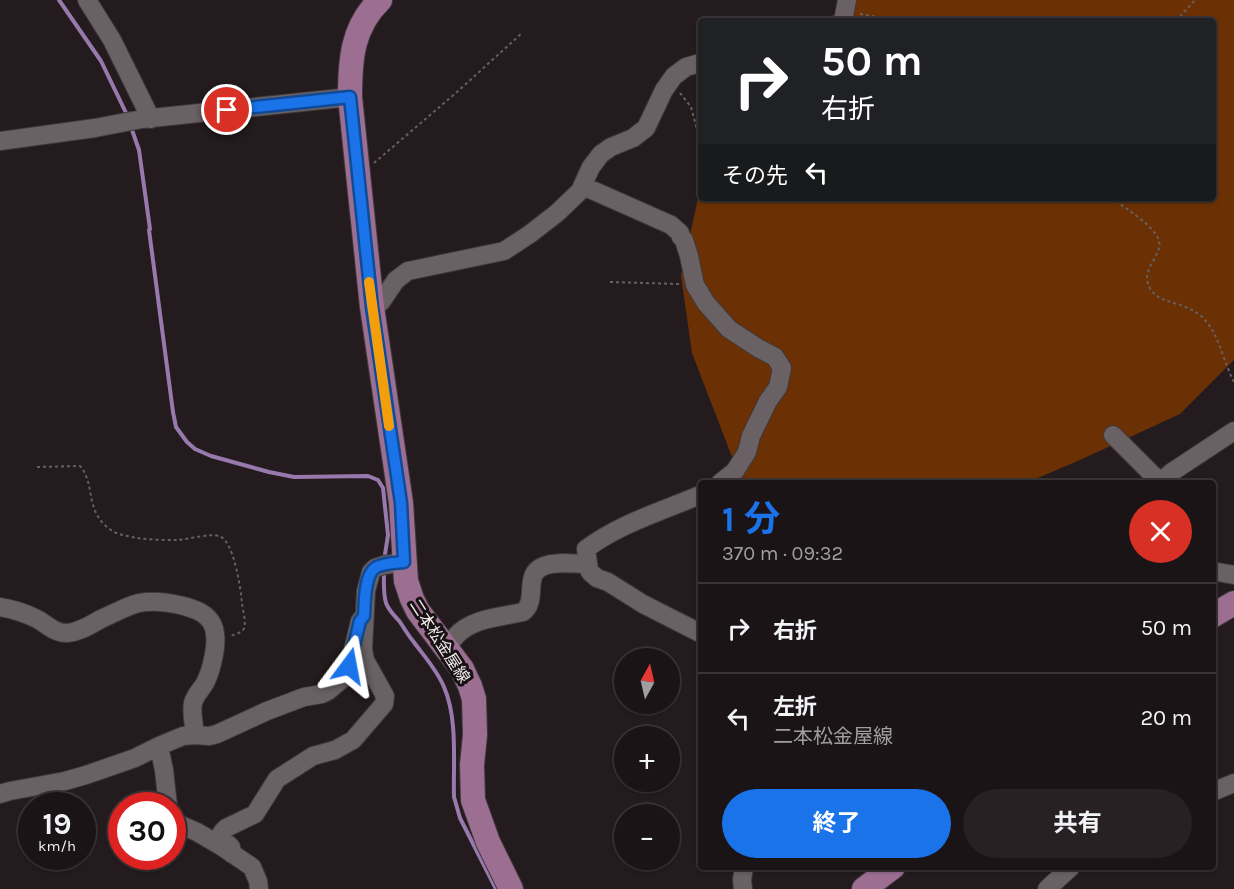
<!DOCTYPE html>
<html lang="ja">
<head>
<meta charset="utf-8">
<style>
	body { margin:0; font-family:Karla,"Noto Sans JP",sans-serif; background:#272123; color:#f1f3f6; height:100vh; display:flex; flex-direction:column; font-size:22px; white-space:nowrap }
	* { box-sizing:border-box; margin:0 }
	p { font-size:20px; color:#9f9ea1 }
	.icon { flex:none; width:33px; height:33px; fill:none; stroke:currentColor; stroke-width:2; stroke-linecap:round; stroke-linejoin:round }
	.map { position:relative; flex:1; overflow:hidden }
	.sheet { position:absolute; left:698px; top:480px; width:518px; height:390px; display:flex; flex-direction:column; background:#1a1416; border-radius:6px; box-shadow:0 2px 4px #0004,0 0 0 2px #383335 }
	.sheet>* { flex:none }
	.hud { position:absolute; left:698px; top:18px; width:518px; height:183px; border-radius:6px; box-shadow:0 2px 4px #0004,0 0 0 2px #383335; background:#202124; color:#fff; overflow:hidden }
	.needle { width:39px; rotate:8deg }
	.buttons { position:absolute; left:614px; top:648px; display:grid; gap:12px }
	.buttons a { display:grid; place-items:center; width:66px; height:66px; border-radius:50%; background:#1a1416; box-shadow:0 2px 4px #0004,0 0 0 2px #383335; font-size:30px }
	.speed { position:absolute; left:18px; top:792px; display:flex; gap:12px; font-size:30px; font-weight:700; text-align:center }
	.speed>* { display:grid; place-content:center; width:78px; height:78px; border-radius:50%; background:#1a1416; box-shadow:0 2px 4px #0004,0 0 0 2px #383335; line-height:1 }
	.speed small { font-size:15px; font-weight:400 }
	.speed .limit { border:9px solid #d22; background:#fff; color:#111 }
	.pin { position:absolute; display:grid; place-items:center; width:51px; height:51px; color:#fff; margin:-26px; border:3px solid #fff; border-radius:50%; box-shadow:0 2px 6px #0007 }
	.me { position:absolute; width:66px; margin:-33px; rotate:13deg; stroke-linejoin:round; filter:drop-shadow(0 0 4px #0008) }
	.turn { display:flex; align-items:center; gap:21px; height:126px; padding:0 24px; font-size:27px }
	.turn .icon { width:78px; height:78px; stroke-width:2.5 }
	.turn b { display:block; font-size:42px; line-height:51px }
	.then { display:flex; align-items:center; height:57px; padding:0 24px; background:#0003; gap:12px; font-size:22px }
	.round { display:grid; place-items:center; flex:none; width:63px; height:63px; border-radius:32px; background:#272123 }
	.headline { display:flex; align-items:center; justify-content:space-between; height:102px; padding:0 24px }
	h1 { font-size:36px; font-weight:700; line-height:45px; color:#1a73e8 }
	.primary-button { display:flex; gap:12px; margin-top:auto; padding:12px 24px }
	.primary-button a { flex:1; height:69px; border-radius:36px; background:#1a73e8; color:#fff; font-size:24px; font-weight:700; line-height:69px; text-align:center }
	.primary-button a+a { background:#272123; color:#f1f3f6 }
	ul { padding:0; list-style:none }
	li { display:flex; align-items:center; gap:18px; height:90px; padding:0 24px; border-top:2px solid #383335 }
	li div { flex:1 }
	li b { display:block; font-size:22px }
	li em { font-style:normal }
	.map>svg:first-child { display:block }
	.forest { fill:#6b3004 }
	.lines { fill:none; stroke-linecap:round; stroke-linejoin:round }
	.stream { stroke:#9879ad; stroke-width:4 }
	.minor-casing { stroke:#3f393b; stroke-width:20 }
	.major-casing { stroke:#3f393b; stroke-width:26 }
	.path { stroke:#676062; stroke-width:2; stroke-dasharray:3 3; stroke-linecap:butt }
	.minor { stroke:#6a6164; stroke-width:18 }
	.major { stroke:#9c6f92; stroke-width:24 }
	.route-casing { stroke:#114b97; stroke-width:15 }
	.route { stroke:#1a73e8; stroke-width:10 }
	.slow { stroke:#f59e0b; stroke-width:10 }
	.labels { text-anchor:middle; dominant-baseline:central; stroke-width:6; stroke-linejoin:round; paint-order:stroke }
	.street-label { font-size:16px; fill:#f3eeef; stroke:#191214 }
</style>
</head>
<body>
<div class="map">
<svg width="1234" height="889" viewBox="0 0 1234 889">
	<rect width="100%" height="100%" fill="#231b1d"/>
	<!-- forest -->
	<path class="forest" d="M 851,0 L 1234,0 L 1234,360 L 1180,414 L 1080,460 L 1026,483 L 742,483 L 692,353 L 681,276 L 700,189 L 700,198 L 1212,198 L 1212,21 L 826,21 Z"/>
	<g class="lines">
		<!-- stream -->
		<path class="stream" d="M 59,0 L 101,61 L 128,117
			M 131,127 L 139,150 L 150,229 L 149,230 L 173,412 L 176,427 L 187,442 L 195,449 L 211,456 L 269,472 L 294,477 L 368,476 L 378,480 L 383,488 L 388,535 L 384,561
			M 384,571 C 384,582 383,593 386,603 C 389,611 395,616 400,622 C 404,628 408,635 413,641 C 424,656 437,670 444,687 C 458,719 453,763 454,797 L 460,818 L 496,889"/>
		<defs>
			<path id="minor" d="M 87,0 L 112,40 L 151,119
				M 843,21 L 847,0
				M 0,141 L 95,128 L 142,119 L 350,97
				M 583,186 L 671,225 L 680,233 L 681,237 L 684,240 L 689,256 L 695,285 L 706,303 L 729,329 L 758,348 L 775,357 L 782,368 L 778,387 L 768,401 L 751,436 L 747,452 L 735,471 L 720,483
				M 372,307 L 381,302 L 396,280 L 408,271 L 504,251 L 530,234 L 557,213 L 580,191 L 591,167 L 601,154 L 611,147 L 633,138 L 646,128 L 664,90 L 674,76 L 686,67 L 700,63
				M 1113,435 L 1160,482
				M 1159,483 L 1172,472 L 1234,431
				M 700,495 C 662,511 619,524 586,549 L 589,570 L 591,573 L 597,578 L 608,582 L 643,604 L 700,633
				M 1212,571 L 1234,575
				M 0,607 C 12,609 23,612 35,618 C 46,623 53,633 67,633 C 80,632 90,625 101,619 C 113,614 126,606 139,603 C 155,600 177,603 193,609 C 205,613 214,621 215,634 C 217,647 211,672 205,683 C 201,690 195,695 193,703 C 191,713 194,724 195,735
				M 447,649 C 449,645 452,640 455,637 C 471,618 501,617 523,612 C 539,600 522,574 544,566 C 556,561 574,564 588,564
				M 159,746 L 164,770 L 168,806
				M 1212,792 L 1234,783
				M 0,794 L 10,791 L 65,781 L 86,775 L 135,758 L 159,746 L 183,736 L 195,735 L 209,736 L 217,734 L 267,711 L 304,697 L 322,694 L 328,691 L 341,680 L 349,666 L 360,621 L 364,616
				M 172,819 L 176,823 L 197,832 L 221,846 L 252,867 L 258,881 L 259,889
				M 232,854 L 231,847 L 222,839 L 222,832 L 226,828 L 255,814 L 277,779 L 313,756 L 335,750 L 353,740 L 384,704 L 385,696 L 365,660 L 363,649 L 366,591 L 371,572 L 375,568 L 384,565 L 404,562
				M 743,889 L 742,880 L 744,867
				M 1047,889 L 1071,867"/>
			<path id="major" d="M 380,0 C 352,27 350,60 350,97 L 372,307 L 401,503 L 406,581 L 412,599 L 418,611 L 462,669 L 470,686 L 474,699 L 475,735 L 472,765 L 473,800 L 488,842 L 511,889
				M 1212,616 L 1234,603
				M 864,889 L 893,867"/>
		</defs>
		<!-- minor casing -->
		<use href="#minor" class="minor-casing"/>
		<!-- major casing -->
		<use href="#major" class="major-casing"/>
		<!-- path -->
		<path class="path" d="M 860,14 L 903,21
			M 1176,21 L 1195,0
			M 680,93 L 691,107 L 698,133 L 700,136
			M 374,163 L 457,92 L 522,33
			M 1111,198 C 1123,206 1156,227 1159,241 C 1163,256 1139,269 1150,288 C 1156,299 1166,300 1177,304 C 1187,307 1198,312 1205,320 C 1219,335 1224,363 1234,382
			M 610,282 L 679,284
			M 37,467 L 80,466 C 96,484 84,512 111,530 C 118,535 128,536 137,538 C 150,540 165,540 178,540 C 188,539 212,533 219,536 C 234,540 241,590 242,604 C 243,610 247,625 243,630 C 240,633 234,635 230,636"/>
		<!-- minor -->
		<use href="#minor" class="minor"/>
		<!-- major -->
		<use href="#major" class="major"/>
	</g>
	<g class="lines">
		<defs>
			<path id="route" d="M 227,110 L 350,97 L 372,307 L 401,503 L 404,562 C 395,563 382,563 375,568 C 364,576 365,604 364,616 L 360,621 L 349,666"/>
		</defs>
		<!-- route casing -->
		<use href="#route" class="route-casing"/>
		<!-- route -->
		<use href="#route" class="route"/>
		<!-- slow -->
		<path class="slow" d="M 369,282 L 389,426"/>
	</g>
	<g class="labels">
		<!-- street labels -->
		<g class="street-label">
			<text transform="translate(440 641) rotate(57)">二本松金屋線</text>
		</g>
	</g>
</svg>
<div class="buttons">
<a><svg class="needle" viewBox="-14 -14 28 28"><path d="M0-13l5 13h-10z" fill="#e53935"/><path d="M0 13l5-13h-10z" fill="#9f9ea1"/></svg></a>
<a>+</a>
<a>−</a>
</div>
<div class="speed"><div>19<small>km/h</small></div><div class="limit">30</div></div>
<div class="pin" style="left:227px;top:110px;background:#d93025"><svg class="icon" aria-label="arrive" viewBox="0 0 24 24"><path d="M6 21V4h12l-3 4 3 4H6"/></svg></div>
<svg class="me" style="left:349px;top:666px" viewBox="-20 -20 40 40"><path d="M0-17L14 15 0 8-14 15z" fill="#1a73e8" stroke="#fff" stroke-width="4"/></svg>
<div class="hud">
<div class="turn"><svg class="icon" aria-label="right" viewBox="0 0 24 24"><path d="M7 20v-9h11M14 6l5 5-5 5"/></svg><div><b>50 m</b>右折</div></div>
<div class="then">その先<svg class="icon" aria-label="left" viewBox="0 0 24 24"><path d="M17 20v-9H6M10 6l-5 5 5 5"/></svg></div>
</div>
<section class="sheet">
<div class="headline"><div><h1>1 分</h1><p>370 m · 09:32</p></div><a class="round" style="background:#d93025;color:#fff"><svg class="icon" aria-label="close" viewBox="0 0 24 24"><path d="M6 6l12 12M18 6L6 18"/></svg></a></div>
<ul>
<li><svg class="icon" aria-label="right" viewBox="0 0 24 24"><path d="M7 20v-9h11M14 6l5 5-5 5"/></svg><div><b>右折</b></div><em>50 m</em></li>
<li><svg class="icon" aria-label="left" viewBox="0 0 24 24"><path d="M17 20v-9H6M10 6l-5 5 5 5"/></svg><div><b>左折</b><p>二本松金屋線</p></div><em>20 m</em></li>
</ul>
<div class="primary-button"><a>終了</a><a>共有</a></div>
</section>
</div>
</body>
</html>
